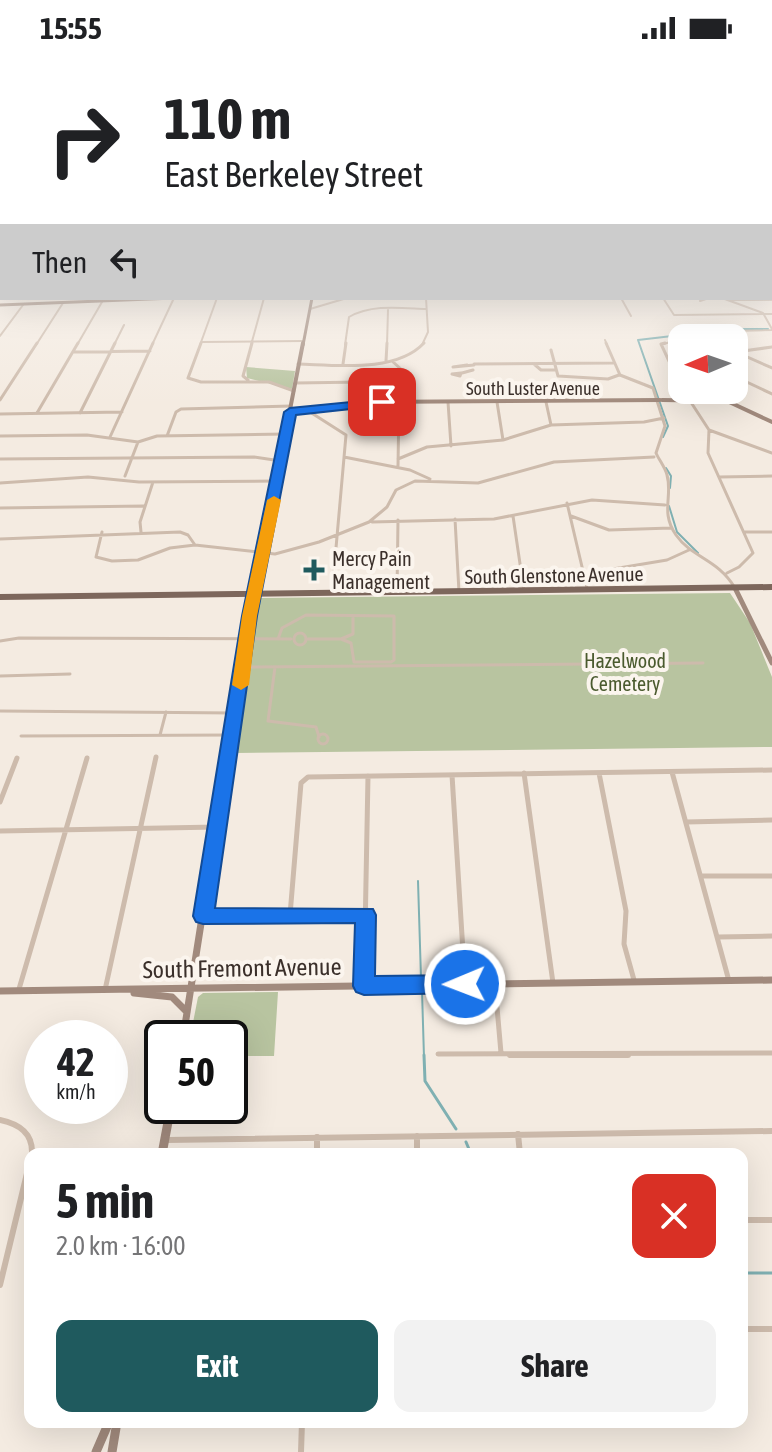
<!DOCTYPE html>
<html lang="en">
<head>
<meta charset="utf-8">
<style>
	body { margin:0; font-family:"Asap Condensed",sans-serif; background:#f2f2f2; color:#202124; height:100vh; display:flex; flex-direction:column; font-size:30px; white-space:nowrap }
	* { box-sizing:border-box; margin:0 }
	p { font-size:26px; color:#757577 }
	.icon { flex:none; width:44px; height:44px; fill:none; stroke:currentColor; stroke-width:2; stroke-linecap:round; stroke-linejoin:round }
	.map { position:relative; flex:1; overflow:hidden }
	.details { position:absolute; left:24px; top:1092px; width:724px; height:280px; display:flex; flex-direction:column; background:#fff; border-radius:16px; box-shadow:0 8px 32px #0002 }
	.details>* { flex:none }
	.top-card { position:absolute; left:0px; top:0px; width:772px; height:244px; box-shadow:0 8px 32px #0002; background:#fff; color:#202124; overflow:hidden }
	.needle { width:52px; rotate:268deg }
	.tools { position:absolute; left:668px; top:268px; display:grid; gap:16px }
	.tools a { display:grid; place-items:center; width:80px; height:80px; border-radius:16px; background:#fff; box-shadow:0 8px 32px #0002; font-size:40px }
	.speed { position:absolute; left:24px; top:964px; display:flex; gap:16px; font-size:40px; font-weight:700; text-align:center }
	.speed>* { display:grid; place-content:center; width:104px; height:104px; border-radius:50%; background:#fff; box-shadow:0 8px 32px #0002; line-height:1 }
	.speed small { font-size:20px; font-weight:400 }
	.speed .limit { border:4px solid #111; border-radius:12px; background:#fff; color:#111 }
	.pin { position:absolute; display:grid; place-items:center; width:68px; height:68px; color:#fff; margin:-34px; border-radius:16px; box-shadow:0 4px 12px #0006 }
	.me { position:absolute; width:88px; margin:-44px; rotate:269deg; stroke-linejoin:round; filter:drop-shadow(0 0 6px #0008) }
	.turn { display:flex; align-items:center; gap:28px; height:168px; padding:0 32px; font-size:36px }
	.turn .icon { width:104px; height:104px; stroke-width:2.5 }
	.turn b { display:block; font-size:56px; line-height:68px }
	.then { display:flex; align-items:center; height:76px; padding:0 32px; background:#0003; gap:16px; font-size:30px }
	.round { display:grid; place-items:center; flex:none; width:84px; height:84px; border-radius:16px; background:#f2f2f2 }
	.head { display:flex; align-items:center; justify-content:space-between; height:136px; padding:0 32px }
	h1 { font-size:48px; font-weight:700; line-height:60px }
	.button { display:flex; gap:16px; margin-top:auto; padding:16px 32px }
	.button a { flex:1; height:92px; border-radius:16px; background:#1f5a5e; color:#fff; font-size:32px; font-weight:700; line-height:92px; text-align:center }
	.button a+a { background:#f2f2f2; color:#202124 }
	.status { display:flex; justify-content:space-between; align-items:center; height:56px; padding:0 40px; background:#fff; direction:ltr }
	.status svg { height:22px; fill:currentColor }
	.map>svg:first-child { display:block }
	.green { fill:#b8c4a0 }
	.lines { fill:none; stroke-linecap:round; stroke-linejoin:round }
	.stream-far1 { stroke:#7fb0b2; stroke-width:2 }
	.stream { stroke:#7fb0b2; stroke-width:3 }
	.street-far3 { stroke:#cdbbac; stroke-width:2 }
	.street-far2 { stroke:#cdbbac; stroke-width:3 }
	.street-far1 { stroke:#cdbbac; stroke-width:5 }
	.street { stroke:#cdbbac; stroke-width:6 }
	.secondary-far4 { stroke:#a18a7d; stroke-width:3 }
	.secondary-far3 { stroke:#a18a7d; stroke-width:4 }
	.secondary-far2 { stroke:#a18a7d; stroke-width:5 }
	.secondary-far1 { stroke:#a18a7d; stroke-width:7 }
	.secondary { stroke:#a18a7d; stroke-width:9 }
	.primary { stroke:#7d675c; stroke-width:6 }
	.route { fill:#1a73e8; stroke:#114b97; stroke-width:2 }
	.slow { fill:#f59e0b }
	.poi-dot { fill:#1f5a5e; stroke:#fbf5ee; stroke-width:3 }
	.labels { text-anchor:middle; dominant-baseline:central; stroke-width:8; stroke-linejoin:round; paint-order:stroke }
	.far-street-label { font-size:18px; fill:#3b302b; stroke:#fbf5ee }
	.poi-label { font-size:20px; fill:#3b302b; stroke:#fbf5ee; text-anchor:start }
	.street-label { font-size:20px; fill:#3b302b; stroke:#fbf5ee }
	.park-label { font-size:20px; fill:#4a5a2e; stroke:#fbf5ee }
	.near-street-label { font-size:24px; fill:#3b302b; stroke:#fbf5ee }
</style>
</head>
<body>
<div class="status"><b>15:55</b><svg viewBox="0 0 49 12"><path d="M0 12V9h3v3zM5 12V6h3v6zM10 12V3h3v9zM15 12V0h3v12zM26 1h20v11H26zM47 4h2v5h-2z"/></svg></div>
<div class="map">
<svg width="772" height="1396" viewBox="0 0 772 1396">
	<rect width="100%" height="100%" fill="#f4ebe1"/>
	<!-- green -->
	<path class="green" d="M 246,311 L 295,315 L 292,333 L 247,322 Z
		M 730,537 L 750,567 L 772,621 L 772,691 L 235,697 L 257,542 Z
		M 278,936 L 274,1000 L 230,1000 L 230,982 L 190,982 L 198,941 L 203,937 Z"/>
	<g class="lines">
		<!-- stream-far1 -->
		<path class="stream-far1" d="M 663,381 L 668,370 L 638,284 L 732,273 L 768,273
			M 666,412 L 671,420 L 670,432
			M 669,450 L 677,476 L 698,497
			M 418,825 L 421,922
			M 422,935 L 424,1001"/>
		<!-- stream -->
		<path class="stream" d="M 424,999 L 425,1025 L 456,1073
			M 466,1086 L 471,1098
			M 742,1217 L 772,1217"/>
		<!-- street-far3 -->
		<path class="street-far3" d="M 621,242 L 631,260
			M 663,242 L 674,259 L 772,258
			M 722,242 L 763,257 L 772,273
			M 730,244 L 772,244
			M 700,245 L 709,242
			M 310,253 L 347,242
			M 0,280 L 23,249
			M 682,282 L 733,275 L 772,274
			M 605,284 L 607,289
			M 201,286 L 303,285
			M 36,289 L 63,247
			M 77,289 L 102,246
			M 114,289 L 124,269
			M 152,289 L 174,242
			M 200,289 L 217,242
			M 251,289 L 264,242
			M 345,289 L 349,261 C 372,248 400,252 426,253
			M 387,289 L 388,254
			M 422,289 L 428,276 L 426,242
			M 661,289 L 682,282"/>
		<!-- street-far2 -->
		<path class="street-far2" d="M 201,287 L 188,322 L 201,326 L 269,326 L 294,335
			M 606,287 L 620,319 L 653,332 L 665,370 L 656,397 C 659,404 665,411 667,419 C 673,440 660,456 676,479 C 692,502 718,503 735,532
			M 665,287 L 661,288 L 682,333
			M 551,294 L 558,320 L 608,323 L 619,319
			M 73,296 L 150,295
			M 736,296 L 772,312
			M 736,296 L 772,291
			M 386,305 L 387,287
			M 392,305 L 402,314 L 405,325
			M 298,308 C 336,309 396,317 424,287
			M 343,308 L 346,287
			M 474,308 L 613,307
			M 534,308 L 541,314 L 556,314
			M 467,309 L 453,311 L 474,309
			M 672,314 L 682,312
			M 461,317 L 460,320 L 452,318 Z
			M 462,317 L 473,314
			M 734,320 L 772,338
			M 248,324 L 243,320 L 252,287
			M 475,326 L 478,331 L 486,332 L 477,327
			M 295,327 L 363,326
			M 683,334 L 709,374 L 708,397 L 753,497 L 739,511 L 727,517
			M 0,344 L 37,287
			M 448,346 L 451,390
			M 497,346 L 503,384
			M 546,346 L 551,369
			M 310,356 L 346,379 L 332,537
			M 37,357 L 78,287
			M 80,357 L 115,287
			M 0,358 L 122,356
			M 709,374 L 772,397
			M 0,380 L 87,379 L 138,386 L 157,380 L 286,378
			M 167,380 L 176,356 L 181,353 L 291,350
			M 110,381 L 153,287
			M 344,401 L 410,414 L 430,423
			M 0,403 L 254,401 L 281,405
			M 398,403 L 427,391 L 503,384 L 551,369 L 644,366 L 664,362
			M 398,410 L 399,346
			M 125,420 L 138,386
			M 719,421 L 772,420
			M 0,427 L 88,421 L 139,426 L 276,425
			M 567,447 L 587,532
			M 0,452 L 144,450
			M 513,460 L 524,535
			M 571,460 L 609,474 L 671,472
			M 455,463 L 459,536
			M 372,466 L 494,463 L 592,444 L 665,449
			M 102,476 L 96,501 L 112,505 L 138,504 L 170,492 L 195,489 L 275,498 L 319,486 L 369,466 L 387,451 L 396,434 L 415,425 L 478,427 L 554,406 L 654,401
			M 141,476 L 140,466 L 153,426
			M 745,476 L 772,476
			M 0,483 L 180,476 L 188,479 L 195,489
			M 583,518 L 667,504 L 689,494
			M 397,537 L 398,464
			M294 583a6 6 0 1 1 12 0a6 6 0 1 1-12 0Z
			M 278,583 L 282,572 L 306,559 L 394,560 L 394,604 L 391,606 L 354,606 L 351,587 L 341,583 L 308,583
			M 341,583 L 353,578 L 353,561
			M 0,585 L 19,582 L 291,583
			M 243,611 L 703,607
			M 275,611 L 268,665 L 316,671 L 319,681
			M 0,620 L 70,618
			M 0,655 L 234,657
			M318 683a5 5 0 1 1 10 0a5 5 0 1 1-10 0Z
			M 160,679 L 166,656
			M 21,680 L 230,679"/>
		<!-- street-far1 -->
		<path class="street-far1" d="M 672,716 L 729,925
			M 524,717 L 553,927
			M 599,717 L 626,855 L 624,888 L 634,924
			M 452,719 L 465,928
			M 0,746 L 17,702
			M 686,766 L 772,764
			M 0,775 L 217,771
			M 701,820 L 772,820
			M 290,859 L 301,727 L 308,721 L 772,714
			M 203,860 L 365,859
			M 718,881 L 772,880
			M 495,928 L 501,997
			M 364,930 L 368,720
			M 19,933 L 87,702
			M 105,934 L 156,701
			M 438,998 L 772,997"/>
		<!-- street -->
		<path class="street" d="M 510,999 L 628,999
			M 0,1064 C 19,1068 33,1077 32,1098
			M 518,1078 L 520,1098
			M 417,1080 L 417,1098
			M 317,1081 L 317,1098
			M 167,1084 L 772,1075
			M 742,1164 L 772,1164
			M 0,1229 L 30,1105
			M 742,1273 L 772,1273
			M 301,1396 L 302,1366"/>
		<!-- secondary-far4 -->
		<path class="secondary-far4" d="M 0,249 L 175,242
			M 303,289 L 312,242"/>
		<!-- secondary-far3 -->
		<path class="secondary-far3" d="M 662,344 L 727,345 L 772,366
			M 290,356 L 320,355 L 366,346 L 660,344
			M 268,466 L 303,287"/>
		<!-- secondary-far2 -->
		<path class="secondary-far2" d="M 735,532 L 772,607
			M 227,698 L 268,464"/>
		<!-- secondary-far1 -->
		<path class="secondary-far1" d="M 0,935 L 772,924
			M 134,937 L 172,941 L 187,956
			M 183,982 L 228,696"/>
		<!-- secondary -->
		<path class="secondary" d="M 162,1098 L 171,1050
			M 96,1396 L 109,1366
			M 112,1396 L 117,1366"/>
		<!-- primary -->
		<path class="primary" d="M 0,541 L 772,531"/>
	</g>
	<!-- sky -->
	<linearGradient id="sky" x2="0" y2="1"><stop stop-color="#7eb2d2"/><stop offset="0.44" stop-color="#faf6f2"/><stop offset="1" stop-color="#faf6f2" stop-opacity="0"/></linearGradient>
	<rect width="772" height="348" fill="url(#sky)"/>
	<!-- route -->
	<path class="route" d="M 382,343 L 388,346 L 387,349 L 296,359 L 257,560 L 215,852 L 373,853 L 376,859 L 375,920 L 465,919 L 473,921 L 476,928 L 473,934 L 465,937 L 364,939 L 356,936 L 353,930 L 355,867 L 203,868 L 196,866 L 193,860 L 242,560 L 284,356 L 290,352 Z"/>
	<!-- slow -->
	<path class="slow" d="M 274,440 L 281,444 L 257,560 L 249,629 L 241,634 L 232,629 L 242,560 L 267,444 Z"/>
	<!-- markers -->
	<path class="poi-dot" d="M310 502h8v8h8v8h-8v8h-8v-8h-8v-8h8z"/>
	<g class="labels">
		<!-- far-street labels -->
		<g class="far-street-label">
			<text x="533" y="332">South Luster Avenue</text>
		</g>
		<!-- poi labels -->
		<g class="poi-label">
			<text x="332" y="502">Mercy Pain<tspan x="332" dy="23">Management</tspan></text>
		</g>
		<!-- street labels -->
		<g class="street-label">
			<text transform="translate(554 519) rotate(-1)">South Glenstone Avenue</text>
		</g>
		<!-- park labels -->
		<g class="park-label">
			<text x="625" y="604">Hazelwood<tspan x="625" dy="23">Cemetery</tspan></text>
		</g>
		<!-- near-street labels -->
		<g class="near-street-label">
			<text transform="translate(242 912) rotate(-1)">South Fremont Avenue</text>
		</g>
	</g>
</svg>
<div class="tools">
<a><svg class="needle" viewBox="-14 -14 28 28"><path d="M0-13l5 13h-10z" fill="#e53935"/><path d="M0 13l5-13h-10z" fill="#757577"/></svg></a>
</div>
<div class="speed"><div>42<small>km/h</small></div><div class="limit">50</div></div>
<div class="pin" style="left:382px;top:346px;background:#d93025"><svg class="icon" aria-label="arrive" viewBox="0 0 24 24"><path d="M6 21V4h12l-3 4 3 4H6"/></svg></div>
<svg class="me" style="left:465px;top:928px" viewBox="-20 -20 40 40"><circle r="17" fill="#1a73e8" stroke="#fff" stroke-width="3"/><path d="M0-11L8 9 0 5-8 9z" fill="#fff"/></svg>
<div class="top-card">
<div class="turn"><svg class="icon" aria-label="right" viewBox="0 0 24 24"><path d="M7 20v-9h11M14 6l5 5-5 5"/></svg><div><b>110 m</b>East Berkeley Street</div></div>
<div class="then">Then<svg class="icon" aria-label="left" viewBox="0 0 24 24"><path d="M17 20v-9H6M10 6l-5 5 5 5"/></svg></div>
</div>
<section class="details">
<div class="head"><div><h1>5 min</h1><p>2.0 km · 16:00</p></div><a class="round" style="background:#d93025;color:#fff"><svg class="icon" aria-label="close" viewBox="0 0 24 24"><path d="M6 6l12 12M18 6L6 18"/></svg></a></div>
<div class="button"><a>Exit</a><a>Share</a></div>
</section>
</div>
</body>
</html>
